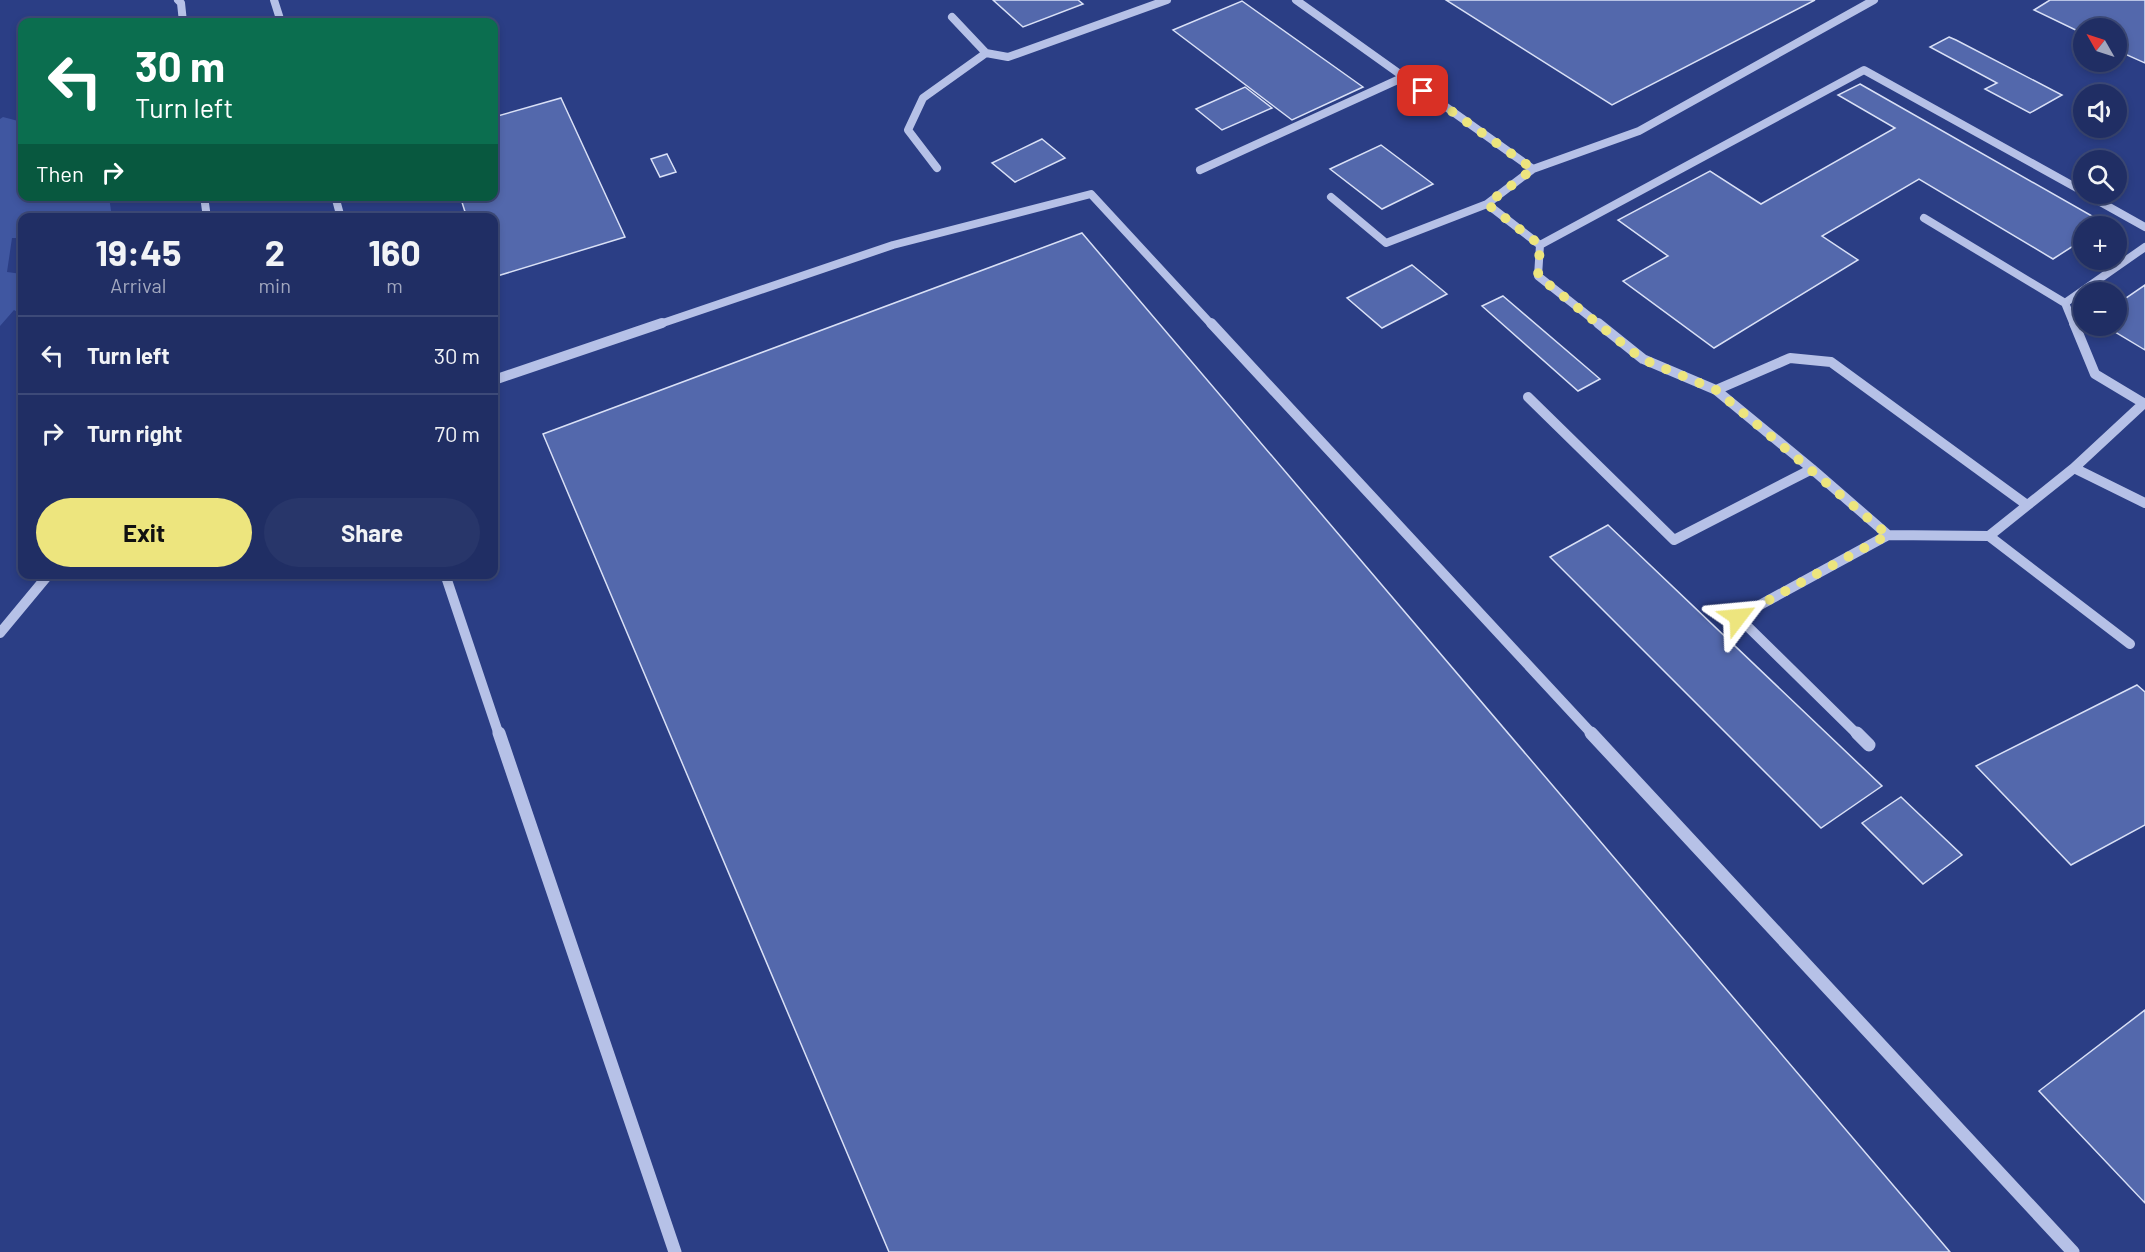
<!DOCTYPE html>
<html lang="en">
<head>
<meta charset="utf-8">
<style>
	body { margin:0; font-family:Barlow,sans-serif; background:#28366a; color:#f1f3f6; height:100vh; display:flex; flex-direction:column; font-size:22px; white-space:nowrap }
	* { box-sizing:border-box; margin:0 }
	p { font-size:20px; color:#a2a8bf }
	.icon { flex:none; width:33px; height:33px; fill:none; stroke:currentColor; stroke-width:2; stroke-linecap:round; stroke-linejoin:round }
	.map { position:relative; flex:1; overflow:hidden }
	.drawer { position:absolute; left:18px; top:213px; width:480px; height:366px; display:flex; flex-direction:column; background:#202e64; border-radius:12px; box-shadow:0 3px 9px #0003,0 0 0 2px #3d4a78 }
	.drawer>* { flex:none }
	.guide { position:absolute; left:18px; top:18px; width:480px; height:183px; border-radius:12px; box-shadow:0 3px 9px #0003,0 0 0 2px #3d4a78; background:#0b6e4f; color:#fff; overflow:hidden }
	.needle { width:39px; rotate:309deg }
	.tools { position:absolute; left:2073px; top:18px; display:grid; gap:12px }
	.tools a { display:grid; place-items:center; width:54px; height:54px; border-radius:50%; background:#202e64; box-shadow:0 3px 9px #0003,0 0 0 2px #3d4a78; font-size:30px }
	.pin { position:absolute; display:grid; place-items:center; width:51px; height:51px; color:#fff; margin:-26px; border-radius:12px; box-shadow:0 3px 9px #0006 }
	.me { position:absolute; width:66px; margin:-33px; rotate:61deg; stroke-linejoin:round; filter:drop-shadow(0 0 4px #0008) }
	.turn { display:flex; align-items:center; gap:21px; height:126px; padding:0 18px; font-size:27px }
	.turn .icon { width:78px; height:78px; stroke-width:2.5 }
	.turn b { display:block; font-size:42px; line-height:51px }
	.then { display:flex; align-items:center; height:57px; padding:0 18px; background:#0003; gap:12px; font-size:22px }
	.eta { display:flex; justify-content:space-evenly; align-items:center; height:102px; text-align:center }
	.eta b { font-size:36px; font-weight:700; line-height:42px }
	.button { display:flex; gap:12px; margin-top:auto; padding:12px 18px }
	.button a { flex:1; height:69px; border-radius:36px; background:#ede57e; color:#111; font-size:24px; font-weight:700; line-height:69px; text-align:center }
	.button a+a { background:#28366a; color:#f1f3f6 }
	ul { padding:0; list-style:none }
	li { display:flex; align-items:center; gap:18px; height:78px; padding:0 18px; border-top:2px solid #3d4a78 }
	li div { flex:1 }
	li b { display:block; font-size:22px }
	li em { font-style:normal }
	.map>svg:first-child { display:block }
	.green { fill:#4057a1 }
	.building { fill:#5368ac; stroke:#d9e0f6; stroke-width:1.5 }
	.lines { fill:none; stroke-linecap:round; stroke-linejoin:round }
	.minor-far2 { stroke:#b6c1e7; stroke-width:8 }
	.minor-far1 { stroke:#b6c1e7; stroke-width:10 }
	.minor { stroke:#b6c1e7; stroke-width:13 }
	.route { stroke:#ede57e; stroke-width:10; stroke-dasharray:0 18 }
</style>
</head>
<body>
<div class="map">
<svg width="2145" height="1252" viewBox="0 0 2145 1252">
	<rect width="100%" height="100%" fill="#2b3e85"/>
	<!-- green -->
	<path class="green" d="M 3,117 L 22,122 L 22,196 L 109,197 L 112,217 L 22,218 L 22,238 L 12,238 L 7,272 L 22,274 L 22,315 L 14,310 L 0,326 L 0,119 Z"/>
	<!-- building -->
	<path class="building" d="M 993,0 L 1078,0 L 1083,4 L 1023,27 Z
		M 1446,0 L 1815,0 L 1612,105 Z
		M 2050,0 L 2145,0 L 2145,63 L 2116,50 L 2116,28 L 2084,28 L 2084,34 L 2034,10 Z
		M 1242,1 L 1363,87 L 1292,120 L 1173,30 Z
		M 1949,37 L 1956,40 L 2062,95 L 2030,113 L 1985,89 L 1997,83 L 1930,47 Z
		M 1860,84 L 2106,224 L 2102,226 L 2084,226 L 2084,239 L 2053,259 L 1919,179 L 1822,236 L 1858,260 L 1714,348 L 1623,281 L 1668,256 L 1618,220 L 1710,171 L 1761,204 L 1895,128 L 1838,95 Z
		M 1245,87 L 1272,108 L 1222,130 L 1196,109 Z
		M 561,98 L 625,237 L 494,277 L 494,218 L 467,218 L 460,196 L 494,196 L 494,117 Z
		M 1042,139 L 1065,158 L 1015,182 L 992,163 Z
		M 1381,145 L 1433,184 L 1382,209 L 1330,169 Z
		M 667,154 L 676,172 L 660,177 L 651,159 Z
		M 1082,233 L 1950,1252 L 889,1252 L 543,434 Z
		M 1412,265 L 1447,294 L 1382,328 L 1347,298 Z
		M 2145,285 L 2145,350 L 2105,326 L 2116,326 L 2116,305 Z
		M 1503,296 L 1600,379 L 1578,391 L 1482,306 Z
		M 1608,525 L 1882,786 L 1821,828 L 1550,557 Z
		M 2137,685 L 2145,692 L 2145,825 L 2071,865 L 1976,766 Z
		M 1901,797 L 1962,855 L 1923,884 L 1862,823 Z
		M 2145,1010 L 2145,1203 L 2039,1091 Z"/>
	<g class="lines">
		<!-- minor-far2 -->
		<path class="minor-far2" d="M 178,0 L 181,3 L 183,22
			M 274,0 L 281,22
			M 1296,0 L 1533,169
			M 952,17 L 986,53 L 1008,57 L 1167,0
			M 937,168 L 908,130 L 923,98 L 986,53
			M 1200,170 L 1404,77
			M 2086,194 L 2145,227
			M 204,196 L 207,218
			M 335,196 L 341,218
			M 1331,197 L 1386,243 L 1487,204 L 1533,169 L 1639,131 L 1874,0
			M 1487,204 L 1540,245 L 1864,70 L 2084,192
			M 1924,218 L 2065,303 L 2145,247
			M 1540,245 L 1538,276 L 1600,325
			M 2065,303 L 2074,325
			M 657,325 L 893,245 L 1091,194 L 1212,325"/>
		<!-- minor-far1 -->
		<path class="minor-far1" d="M 1211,323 L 1593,735
			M 1598,323 L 1643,359 L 1716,390
			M 2074,323 L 2095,374 L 2145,404
			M 494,380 L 662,323
			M 1528,397 L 1674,540 L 1812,469 L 1888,535 L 1738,617 L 1858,735
			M 2074,468 L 2143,404
			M 1812,469 L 1716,390 L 1790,358 L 1831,362 L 2027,505
			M 1888,535 L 1989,536
			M 445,574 L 499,735
			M 0,633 L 49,574
			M 2130,644 L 1989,536 L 2074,468 L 2145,503"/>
		<!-- minor -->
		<path class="minor" d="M 499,733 L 675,1252
			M 1591,733 L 2073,1252
			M 1857,733 L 1869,745"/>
	</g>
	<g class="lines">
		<!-- route -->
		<path class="route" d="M 1423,91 L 1533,169 L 1487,204 L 1540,245 L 1538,276 L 1642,359 L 1716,390 L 1888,535 L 1738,617"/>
	</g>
</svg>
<div class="tools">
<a><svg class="needle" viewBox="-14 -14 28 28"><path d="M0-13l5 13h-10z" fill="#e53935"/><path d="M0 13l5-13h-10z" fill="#a2a8bf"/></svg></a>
<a><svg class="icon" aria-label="sound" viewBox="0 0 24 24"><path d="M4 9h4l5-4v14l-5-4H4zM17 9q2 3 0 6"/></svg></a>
<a><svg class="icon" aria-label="search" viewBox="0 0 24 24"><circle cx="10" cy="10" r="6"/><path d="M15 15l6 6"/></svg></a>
<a>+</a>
<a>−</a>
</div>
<div class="pin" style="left:1423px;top:91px;background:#d93025"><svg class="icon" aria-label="arrive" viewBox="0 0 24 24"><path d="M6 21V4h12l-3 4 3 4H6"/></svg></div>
<svg class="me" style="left:1738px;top:617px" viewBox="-20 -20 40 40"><path d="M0-17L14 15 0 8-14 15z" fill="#ede57e" stroke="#fff" stroke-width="4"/></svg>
<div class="guide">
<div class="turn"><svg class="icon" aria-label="left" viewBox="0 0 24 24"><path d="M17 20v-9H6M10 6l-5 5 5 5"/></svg><div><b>30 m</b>Turn left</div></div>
<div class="then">Then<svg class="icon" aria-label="right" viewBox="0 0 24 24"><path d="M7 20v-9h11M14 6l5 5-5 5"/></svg></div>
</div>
<section class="drawer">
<div class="eta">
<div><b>19:45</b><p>Arrival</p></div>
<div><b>2</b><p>min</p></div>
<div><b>160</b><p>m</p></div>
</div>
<ul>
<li><svg class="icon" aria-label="left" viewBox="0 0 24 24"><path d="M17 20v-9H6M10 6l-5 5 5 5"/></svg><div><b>Turn left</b></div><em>30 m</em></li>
<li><svg class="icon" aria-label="right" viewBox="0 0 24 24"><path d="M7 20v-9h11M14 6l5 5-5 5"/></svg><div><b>Turn right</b></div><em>70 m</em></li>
</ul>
<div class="button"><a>Exit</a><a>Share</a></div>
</section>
</div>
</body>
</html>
